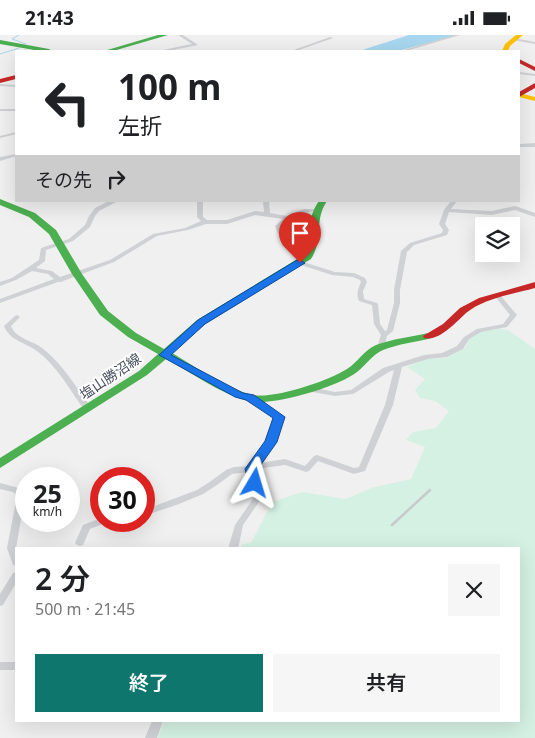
<!DOCTYPE html>
<html lang="ja">
<head>
<meta charset="utf-8">
<style>
	body { margin:0; font-family:"Noto Sans","Noto Sans JP",sans-serif; background:#f6f6f6; color:#202124; height:100vh; display:flex; flex-direction:column; font-size:19px; white-space:nowrap }
	* { box-sizing:border-box; margin:0 }
	p { font-size:16px; color:#757577 }
	.icon { flex:none; width:28px; height:28px; fill:none; stroke:currentColor; stroke-width:2; stroke-linecap:round; stroke-linejoin:round }
	.map { position:relative; flex:1; overflow:hidden }
	.sheet { position:absolute; left:15px; top:512px; width:505px; height:175px; display:flex; flex-direction:column; background:#fff; border-radius:0px; box-shadow:0 5px 20px #0002 }
	.sheet>* { flex:none }
	.top-card { position:absolute; left:15px; top:15px; width:505px; height:152px; border-radius:0px; box-shadow:0 5px 20px #0002; background:#fff; color:#202124; overflow:hidden }
	.tools { position:absolute; left:475px; top:182px; display:grid; gap:10px }
	.tools a { display:grid; place-items:center; width:45px; height:45px; border-radius:0px; background:#fff; box-shadow:0 5px 20px #0002; font-size:25px }
	.speed { position:absolute; left:15px; top:432px; display:flex; gap:10px; font-size:25px; font-weight:700; text-align:center }
	.speed>* { display:grid; place-content:center; width:65px; height:65px; border-radius:50%; background:#fff; box-shadow:0 5px 20px #0002; line-height:1 }
	.speed small { font-size:12px; font-weight:400 }
	.speed .limit { border:8px solid #d22; background:#fff; color:#111 }
	.pin { position:absolute; display:grid; place-items:center; width:42px; height:42px; color:#fff; margin:-51px -21px; border-radius:50% 50% 50% 0; rotate:-45deg; box-shadow:0 0 5px #0007 }
	.pin .icon { rotate:45deg }
	.me { position:absolute; width:55px; margin:-28px; rotate:7deg; stroke-linejoin:round; filter:drop-shadow(0 0 4px #0008) }
	.turn { display:flex; align-items:center; gap:18px; height:105px; padding:0 20px; font-size:22px }
	.turn .icon { width:65px; height:65px; stroke-width:2.5 }
	.turn b { display:block; font-size:35px; line-height:42px }
	.then { display:flex; align-items:center; height:48px; padding:0 20px; background:#0003; gap:10px; font-size:19px }
	.round { display:grid; place-items:center; flex:none; width:52px; height:52px; border-radius:0px; background:#f6f6f6 }
	.head { display:flex; align-items:center; justify-content:space-between; height:85px; padding:0 20px }
	h1 { font-size:30px; font-weight:600; line-height:38px }
	.button { display:flex; gap:10px; margin-top:auto; padding:10px 20px }
	.button a { flex:1; height:58px; border-radius:0px; background:#0f766e; color:#fff; font-size:20px; font-weight:600; line-height:58px; text-align:center }
	.button a+a { background:#f6f6f6; color:#202124 }
	.status { display:flex; justify-content:space-between; align-items:center; height:35px; padding:0 25px; background:#fff; direction:ltr }
	.status svg { height:14px; fill:currentColor }
	.map>svg:first-child { display:block }
	.green { fill:#d4f1e3 }
	.water { fill:#a8d7ef }
	.lines { fill:none; stroke-linecap:round; stroke-linejoin:round }
	.stream { stroke:#a8d7ef; stroke-width:1 }
	.street { fill:#cfd1d4; fill-rule:evenodd }
	.fast { fill:#4caf50; fill-rule:evenodd }
	.slow { fill:#ffc107; fill-rule:evenodd }
	.jam { fill:#c62828; fill-rule:evenodd }
	.rail { stroke:#c8c9cb; stroke-width:2.5 }
	.route { fill:#1a73e8; stroke:#114b97 }
	.labels { text-anchor:middle; dominant-baseline:central; stroke-width:4; stroke-linejoin:round; paint-order:stroke }
	.street-label { font-size:14px; fill:#47505e; stroke:#fff }
</style>
</head>
<body>
<div class="status"><b>21:43</b><svg viewBox="0 0 49 12"><path d="M0 12V9h3v3zM5 12V6h3v6zM10 12V3h3v9zM15 12V0h3v12zM26 1h20v11H26zM47 4h2v5h-2z"/></svg></div>
<div class="map">
<svg width="535" height="703" viewBox="0 0 535 703">
	<rect width="100%" height="100%" fill="#f1f0f0"/>
	<!-- green -->
	<path class="green" d="M 503,294 L 508,295 L 535,314 L 535,703 L 158,703 L 164,686 L 519,686 L 519,514 L 240,514 L 242,509 L 251,508 L 272,467 L 302,457 L 346,464 L 371,453 L 411,444 L 425,412 L 406,405 L 413,397 L 436,393 L 449,376 L 435,366 L 420,363 L 415,355 L 425,344 L 407,332 L 425,324 L 446,323 L 466,312 L 468,303 L 485,295 Z"/>
	<!-- water -->
	<path class="water" d="M 409,0 L 457,0 L 398,16 L 359,16 Z"/>
	<g class="lines">
		<!-- stream -->
		<path class="stream" d="M 19,0 L 12,4 L 26,9
			M 0,19 L 19,13"/>
		<!-- street -->
		<path class="street" d="M 178,0 L 183,0 L 198,10 L 168,16 L 161,16 L 163,15 L 192,9 Z
			M 454,0 L 460,0 L 406,16 L 400,16 Z
			M 330,2 L 333,3 L 296,16 L 291,16 Z
			M 514,3 L 535,7 L 535,9 L 513,5 L 513,3 Z
			M 519,37 L 535,39 L 535,41 L 519,39 Z
			M 0,49 L 16,50 L 16,52 L 0,51 Z
			M 0,74 L 16,74 L 16,76 L 0,76 Z
			M 16,97 L 16,99 L 0,103 L 0,101 Z
			M 535,108 L 535,112 L 519,112 L 519,109 Z
			M 16,119 L 16,121 L 0,126 L 0,122 Z
			M 109,166 L 118,166 L 99,176 L 95,181 L 90,192 L 73,206 L 46,215 L 45,226 L 36,233 L 52,236 L 60,242 L 110,225 L 153,199 L 185,193 L 201,186 L 197,182 L 197,166 L 203,166 L 203,182 L 207,185 L 227,185 L 255,176 L 264,177 L 263,166 L 269,166 L 270,178 L 287,181 L 304,174 L 316,174 L 316,176 C 302,178 291,181 281,191 C 285,207 300,212 311,222 L 308,224 L 306,223 C 294,215 279,206 275,191 L 283,184 L 255,180 L 227,189 L 206,189 L 188,195 L 157,201 L 114,227 L 63,246 L 62,247 L 58,247 L 0,268 L 0,264 L 54,244 L 48,239 L 32,236 L 16,245 L 0,251 L 0,247 L 12,243 L 39,225 L 41,213 L 69,204 L 85,190 L 89,181 L 95,173 Z
			M 451,166 L 457,166 L 451,174 L 492,176 L 515,171 L 535,178 L 535,182 L 515,175 L 492,180 L 449,177 L 445,189 L 449,195 L 447,200 L 414,210 L 407,217 L 400,255 L 400,268 L 393,296 L 387,301 L 384,314 L 378,314 L 377,312 L 381,300 L 374,289 L 372,270 L 359,266 C 356,259 358,254 361,247 L 360,245 L 353,242 L 332,240 L 298,229 L 297,228 L 300,226 L 335,237 L 354,238 L 365,243 L 367,247 L 363,256 L 364,264 L 377,268 L 378,269 L 380,289 L 385,296 L 387,295 L 394,268 L 394,255 L 401,216 L 410,208 L 442,198 L 443,195 L 439,189 L 444,175 Z
			M 497,258 L 499,259 L 517,280 L 507,292 L 481,297 L 469,304 L 463,314 L 447,322 L 428,324 L 402,332 L 393,370 L 365,436 L 354,439 L 318,426 L 309,436 L 306,437 L 285,430 L 256,434 L 263,461 L 243,490 L 238,514 L 228,514 L 235,490 L 255,461 L 249,437 L 232,439 L 217,450 L 203,459 L 179,469 L 144,481 L 144,475 L 197,455 L 211,446 L 226,435 L 234,432 L 249,431 L 251,430 L 267,407 L 275,383 L 247,365 L 246,363 L 247,361 L 250,361 L 283,382 L 275,407 L 260,428 L 285,424 L 305,431 L 314,421 L 317,420 L 354,433 L 359,432 L 385,370 L 394,335 L 389,337 L 353,359 L 335,361 L 307,356 L 306,354 L 307,352 L 310,352 L 335,357 L 351,355 L 383,333 L 424,320 L 442,318 L 457,311 L 464,302 L 477,294 L 503,289 L 510,280 L 494,260 Z
			M 17,280 L 20,282 L 11,291 C 16,304 32,305 42,313 C 62,328 76,352 91,372 L 92,374 L 91,376 L 85,376 C 70,355 57,331 37,316 C 25,307 10,306 4,291 L 15,281 Z
			M 0,448 L 19,453 L 25,460 L 16,514 L 16,531 L 13,530 L 7,513 L 17,461 L 13,457 L 0,454 Z
			M 101,483 L 101,486 L 106,486 L 105,488 L 90,494 L 83,510 L 80,511 L 77,510 L 75,508 L 83,490 Z
			M 16,537 L 16,548 L 3,570 L 0,571 L 0,559 L 13,538 Z
			M 0,627 L 16,627 L 16,635 L 0,635 Z
			M 152,686 L 163,686 L 157,703 L 145,703 Z"/>
		<!-- fast -->
		<path class="fast" d="M 158,0 L 168,0 L 113,16 L 104,16 Z
			M 0,5 L 49,14 L 52,16 L 40,16 L 0,9 Z
			M 0,164 L 35,178 L 56,195 L 82,239 L 108,276 L 136,298 L 164,314 L 197,285 L 304,220 C 315,200 304,187 319,166 L 327,166 C 313,187 325,202 311,224 L 205,289 L 172,318 C 194,331 229,355 253,360 C 275,364 328,346 347,334 C 358,327 364,315 376,310 C 392,304 411,302 428,298 L 433,301 L 432,303 C 416,307 398,309 383,315 C 372,320 366,330 357,337 C 338,352 271,372 248,366 C 219,358 192,338 166,324 L 147,340 L 0,433 L 0,423 L 139,336 L 158,319 L 128,302 L 100,280 L 72,239 L 49,199 L 29,182 L 0,170 Z"/>
		<!-- slow -->
		<path class="slow" d="M 516,0 L 523,0 L 510,11 L 508,16 L 502,16 L 505,9 Z
			M 519,58 L 535,62 L 535,66 L 519,62 Z"/>
		<!-- jam -->
		<path class="jam" d="M 519,24 L 535,32 L 535,36 L 519,28 Z
			M 16,40 L 16,44 L 0,48 L 0,44 Z
			M 535,48 L 535,53 L 519,62 L 519,57 Z
			M 535,247 L 535,253 C 513,259 484,263 466,278 C 456,287 439,307 424,303 L 423,301 L 443,289 L 460,273 L 479,263 Z"/>
		<!-- rail -->
		<path class="rail" d="M 392,490 L 430,455"/>
	</g>
	<!-- route -->
	<path class="route" d="M 297,225 L 300,225 L 305,228 L 205,289 L 171,320 L 243,358 L 254,360 L 285,382 L 277,407 L 258,434 L 262,448 L 255,452 L 249,448 L 245,434 L 265,406 L 273,383 L 246,365 L 235,362 L 159,320 L 198,285 Z"/>
	<g class="labels">
		<!-- street labels -->
		<g class="street-label">
			<text transform="translate(110 341) rotate(-34)">塩山勝沼線</text>
		</g>
	</g>
</svg>
<div class="tools">
<a><svg class="icon" aria-label="layers" viewBox="0 0 24 24"><path d="M12 4l9 5-9 5-9-5zM3 14l9 5 9-5"/></svg></a>
</div>
<div class="speed"><div>25<small>km/h</small></div><div class="limit">30</div></div>
<div class="pin" style="left:300px;top:228px;background:#d93025"><svg class="icon" aria-label="arrive" viewBox="0 0 24 24"><path d="M6 21V4h12l-3 4 3 4H6"/></svg></div>
<svg class="me" style="left:255px;top:448px" viewBox="-20 -20 40 40"><path d="M0-17L14 15 0 8-14 15z" fill="#1a73e8" stroke="#fff" stroke-width="4"/></svg>
<div class="top-card">
<div class="turn"><svg class="icon" aria-label="left" viewBox="0 0 24 24"><path d="M17 20v-9H6M10 6l-5 5 5 5"/></svg><div><b>100 m</b>左折</div></div>
<div class="then">その先<svg class="icon" aria-label="right" viewBox="0 0 24 24"><path d="M7 20v-9h11M14 6l5 5-5 5"/></svg></div>
</div>
<section class="sheet">
<div class="head"><div><h1>2 分</h1><p>500 m · 21:45</p></div><a class="round"><svg class="icon" aria-label="close" viewBox="0 0 24 24"><path d="M6 6l12 12M18 6L6 18"/></svg></a></div>
<div class="button"><a>終了</a><a>共有</a></div>
</section>
</div>
</body>
</html>
